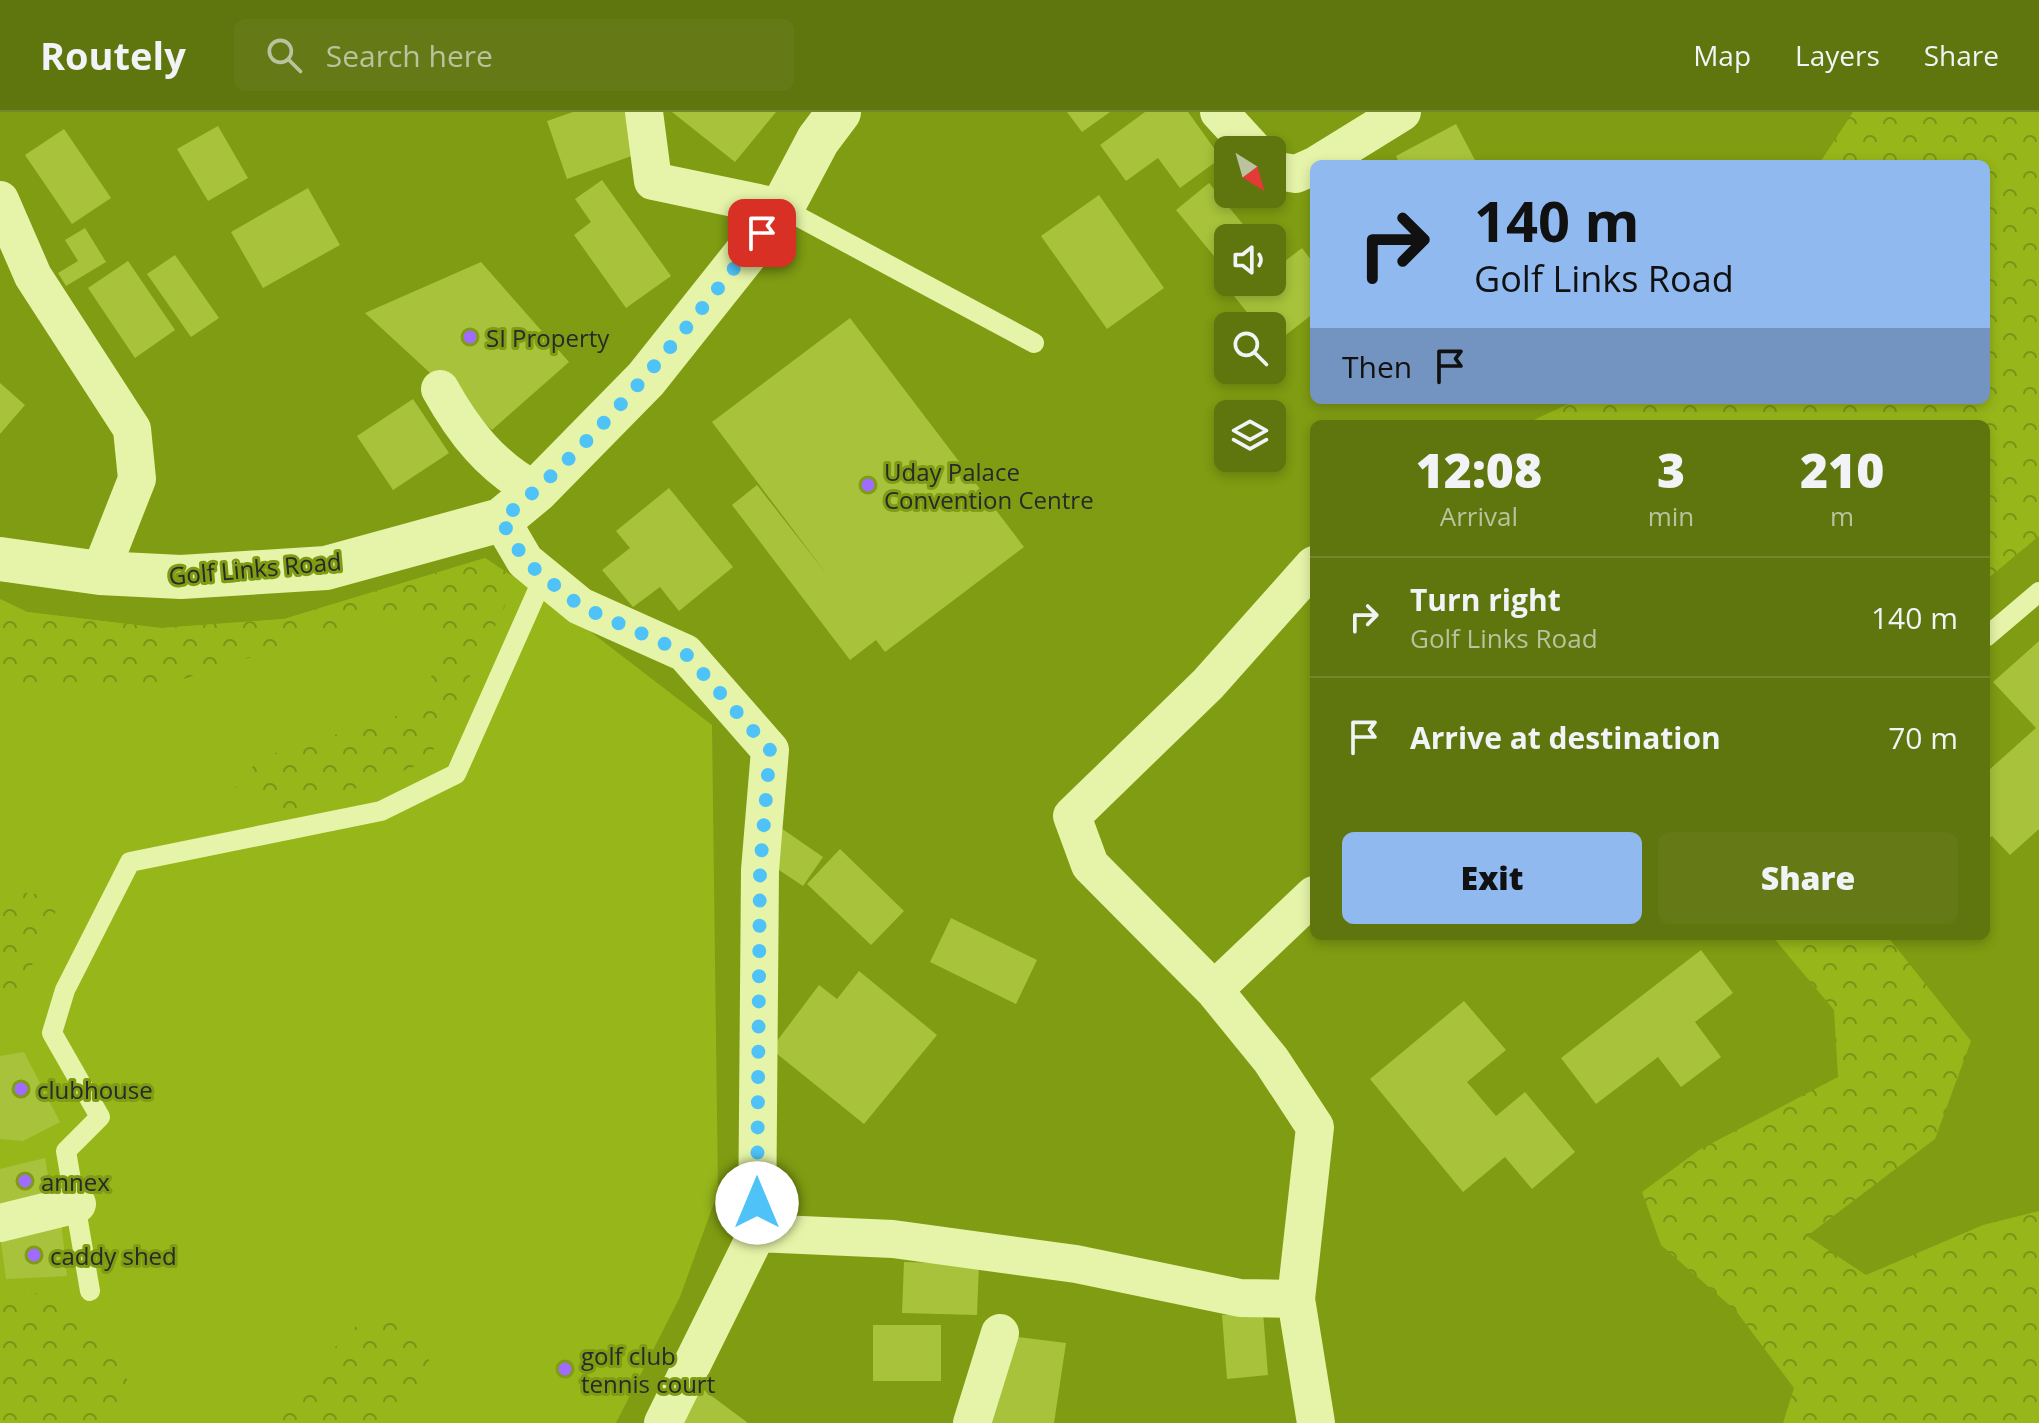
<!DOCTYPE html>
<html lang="en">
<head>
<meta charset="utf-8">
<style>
	body { margin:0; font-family:"Open Sans",sans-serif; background:#657a17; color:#f1f3f6; height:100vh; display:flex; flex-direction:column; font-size:30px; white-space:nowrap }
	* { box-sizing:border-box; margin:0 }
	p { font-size:26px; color:#bac39e }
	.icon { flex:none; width:44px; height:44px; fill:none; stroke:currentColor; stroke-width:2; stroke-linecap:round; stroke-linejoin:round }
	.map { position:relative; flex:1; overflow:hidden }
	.side { position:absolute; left:1310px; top:308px; width:680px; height:520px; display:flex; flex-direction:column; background:#5f750e; border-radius:12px; box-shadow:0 4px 12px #0003 }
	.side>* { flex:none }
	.guide { position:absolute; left:1310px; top:48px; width:680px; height:244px; border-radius:12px; box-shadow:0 4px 12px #0003; background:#90b9f0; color:#111; overflow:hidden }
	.needle { width:52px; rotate:143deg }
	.controls { position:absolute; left:1214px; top:24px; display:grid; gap:16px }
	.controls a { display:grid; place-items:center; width:72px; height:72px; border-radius:12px; background:#5f750e; box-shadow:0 4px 12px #0003; font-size:40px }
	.pin { position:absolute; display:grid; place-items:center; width:68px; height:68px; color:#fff; margin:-34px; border-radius:16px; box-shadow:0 4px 12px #0006 }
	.me { position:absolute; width:88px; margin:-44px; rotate:0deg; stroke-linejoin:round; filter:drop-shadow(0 0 6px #0008) }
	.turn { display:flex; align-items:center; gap:28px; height:168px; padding:0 32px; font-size:36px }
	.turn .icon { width:104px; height:104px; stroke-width:2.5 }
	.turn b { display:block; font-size:56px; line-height:68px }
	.then { display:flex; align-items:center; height:76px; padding:0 32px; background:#0003; gap:16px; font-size:30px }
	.eta { display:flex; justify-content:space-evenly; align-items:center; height:136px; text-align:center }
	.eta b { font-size:48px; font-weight:800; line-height:56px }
	.button { display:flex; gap:16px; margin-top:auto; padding:16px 32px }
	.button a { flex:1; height:92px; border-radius:12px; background:#90b9f0; color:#111; font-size:32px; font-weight:800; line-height:92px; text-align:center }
	.button a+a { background:#657a17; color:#f1f3f6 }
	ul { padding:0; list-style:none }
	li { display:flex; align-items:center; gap:24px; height:120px; padding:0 32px; border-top:2px solid #73872e }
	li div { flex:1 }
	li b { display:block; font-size:30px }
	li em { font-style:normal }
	header { display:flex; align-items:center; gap:48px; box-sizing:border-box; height:112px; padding:0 40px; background:#5f750e; border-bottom:2px solid #73872e }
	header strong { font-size:38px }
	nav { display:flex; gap:44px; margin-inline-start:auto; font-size:28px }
	.search { width:560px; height:72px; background:#657a17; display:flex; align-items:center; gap:20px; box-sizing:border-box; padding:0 28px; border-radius:12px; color:#bac39e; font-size:30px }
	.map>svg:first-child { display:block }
	.green { fill:#97b61a }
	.forest { fill:url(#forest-crowns) }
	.building { fill:#a8c33b }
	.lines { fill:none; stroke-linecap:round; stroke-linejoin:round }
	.service { stroke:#e5f4a8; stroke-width:20 }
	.minor { stroke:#e5f4a8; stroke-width:38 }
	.tertiary { stroke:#e5f4a8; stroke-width:44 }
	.route { stroke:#4fc3f7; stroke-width:14; stroke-dasharray:0 25.2 }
	.poi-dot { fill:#a06bff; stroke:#7f9c12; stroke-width:3 }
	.labels { text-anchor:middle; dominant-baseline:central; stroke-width:6; stroke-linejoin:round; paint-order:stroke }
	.poi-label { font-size:24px; fill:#292929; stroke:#7f9c12; text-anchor:start }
	.street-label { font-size:24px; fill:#292929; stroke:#7f9c12 }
</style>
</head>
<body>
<header>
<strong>Routely</strong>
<div class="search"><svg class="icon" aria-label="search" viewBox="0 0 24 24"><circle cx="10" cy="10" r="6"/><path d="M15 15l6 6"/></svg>Search here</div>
<nav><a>Map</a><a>Layers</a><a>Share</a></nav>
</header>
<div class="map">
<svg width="2039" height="1311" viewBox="0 0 2039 1311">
	<defs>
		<pattern id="forest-crowns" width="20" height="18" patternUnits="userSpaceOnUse" patternTransform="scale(2)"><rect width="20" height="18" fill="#97b61a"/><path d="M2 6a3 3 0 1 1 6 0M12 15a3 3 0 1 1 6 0" fill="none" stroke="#7b9417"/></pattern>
	</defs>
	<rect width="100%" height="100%" fill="#7f9c12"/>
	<!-- green -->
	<path class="green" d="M 485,446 L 557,494 L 712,613 L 718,1080 L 680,1185 L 616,1311 L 0,1311 L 0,487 L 27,500 L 161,516 L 284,507 Z"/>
	<!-- forest -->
	<path class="forest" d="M 1853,0 L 2039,0 L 2039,424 L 1986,468 L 1986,312 L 1525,312 L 1577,288 L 1986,288 L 1986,52 L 1819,52 Z
		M 485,446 L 518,468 L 427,650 L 292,700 L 235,675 L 260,646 L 409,600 L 445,542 L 427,505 L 390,500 L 146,579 L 0,576 L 0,487 L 27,500 L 161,516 L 284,507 Z
		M 0,766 L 30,783 L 67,774 L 18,885 L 0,891 Z
		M 1772,824 L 1887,824 L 1971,929 L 1935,1027 L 1807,1124 L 1866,1163 L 1983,1113 L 2039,1099 L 2039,1311 L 1783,1311 L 1794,1276 L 1736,1199 L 1661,1133 L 1642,1080 L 1699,1038 L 1838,965 L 1834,898 Z
		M 55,1181 L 121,1252 L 135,1288 L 103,1311 L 0,1311 L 0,1182 Z
		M 418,1200 L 432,1260 L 398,1311 L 260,1311 L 369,1201 Z"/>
	<!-- building -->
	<path class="building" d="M 573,0 L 625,0 L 640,41 L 567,67 L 547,9 Z
		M 672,0 L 776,0 L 735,50 Z
		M 1067,0 L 1110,0 L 1082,20 Z
		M 1145,0 L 1188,0 L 1221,46 L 1180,76 L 1158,46 L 1126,69 L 1100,33 Z
		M 1456,12 L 1477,52 L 1400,52 L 1396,44 Z
		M 218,14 L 248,66 L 208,89 L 177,37 Z
		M 64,17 L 111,86 L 72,112 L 25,43 Z
		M 602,68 L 671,164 L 626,196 L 574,123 L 591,110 L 575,87 Z
		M 1209,71 L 1251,122 L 1245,126 L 1228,126 L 1228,140 L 1218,149 L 1176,98 Z
		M 308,76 L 340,133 L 263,176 L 231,120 Z
		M 1099,83 L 1164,176 L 1107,217 L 1041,124 Z
		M 85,116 L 106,150 L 66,174 L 58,161 L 78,149 L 65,128 Z
		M 1302,136 L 1314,152 L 1314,201 L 1273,233 L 1272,214 L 1258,214 L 1222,169 L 1228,165 L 1228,170 L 1272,170 L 1272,151 L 1276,156 Z
		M 175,143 L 219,206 L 191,225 L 147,162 Z
		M 128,149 L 175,218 L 135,246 L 88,176 Z
		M 481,150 L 569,250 L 492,318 L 365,201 Z
		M 850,206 L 1024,435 L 885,540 L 876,528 L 850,548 L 732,393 L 757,373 L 828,464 L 712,310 Z
		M 0,271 L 25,293 L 0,322 Z
		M 413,287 L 449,341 L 393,378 L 357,324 Z
		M 669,376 L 733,455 L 679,499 L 660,475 L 633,495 L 602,458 L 630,436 L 616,419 Z
		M 2039,529 L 2039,717 L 2010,743 L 1992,724 L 1986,729 L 1986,652 L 1990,657 L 2036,616 L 1993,570 Z
		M 781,716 L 823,745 L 803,774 L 761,746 Z
		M 840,737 L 904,799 L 871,833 L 807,772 Z
		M 951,806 L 1037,848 L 1016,892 L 930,850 Z
		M 1701,838 L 1733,881 L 1695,910 L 1721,945 L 1681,975 L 1658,945 L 1596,992 L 1561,946 Z
		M 859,859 L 937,923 L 864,1012 L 771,937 L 819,873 L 837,887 Z
		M 1464,889 L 1506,938 L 1467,970 L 1496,1004 L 1525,980 L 1575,1040 L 1532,1077 L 1505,1045 L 1463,1080 L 1370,967 Z
		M 24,940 L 60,1010 L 23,1029 L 0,1027 L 0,944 Z
		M 45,1046 L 51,1081 L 0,1094 L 0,1057 Z
		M 61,1108 L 67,1164 L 6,1167 L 0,1122 Z
		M 904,1150 L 979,1152 L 977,1203 L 902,1201 Z
		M 1263,1200 L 1268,1263 L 1227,1267 L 1222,1203 Z
		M 873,1213 L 941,1213 L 941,1269 L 873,1269 Z
		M 1002,1223 L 1066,1231 L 1054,1311 L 990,1311 Z
		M 701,1276 L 748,1311 L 675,1311 Z"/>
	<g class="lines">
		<!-- service -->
		<path class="service" d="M 782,96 L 1034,231
			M 1986,525 L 2039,480
			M 90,1179 L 66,1039 L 100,1005 L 52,921 L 65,878 L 130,750 L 381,699 L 456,662 L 544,464"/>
		<!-- minor -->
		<path class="minor" d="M 644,0 L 653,69 L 782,96
			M 1219,0 L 1254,38
			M 1318,52 L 1402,0
			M 1272,58 L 1296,62 L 1314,54
			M 0,88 L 33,164 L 132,317 L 137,367 L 100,461
			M 440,277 C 464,320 491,355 536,379
			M 501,408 L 525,449 L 580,494 L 685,541 L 770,638 L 760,758 L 757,1121 L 663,1311
			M 1314,453 L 1208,572 L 1072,704 L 1090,753 L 1214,878 L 1271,948 L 1315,1015 L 1296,1187 L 1316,1311
			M 1214,878 L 1314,783
			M 0,1111 L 77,1092
			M 757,1121 L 893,1127 L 1076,1152 L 1240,1186 L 1296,1187
			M 972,1311 L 1000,1221"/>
		<!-- tertiary -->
		<path class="tertiary" d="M 0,447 L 100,461 L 181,465 L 326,456 L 501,408 L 536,379 L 646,267 L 782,96 L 818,28 L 839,0"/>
	</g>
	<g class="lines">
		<!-- route -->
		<path class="route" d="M 757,1091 L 760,758 L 770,638 L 685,541 L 580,494 L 525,449 L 501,408 C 602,325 681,223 762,121"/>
	</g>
	<!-- markers -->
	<g class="poi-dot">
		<circle cx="470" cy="225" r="8"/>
		<circle cx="868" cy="373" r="8"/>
		<circle cx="21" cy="977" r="8"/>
		<circle cx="25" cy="1069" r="8"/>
		<circle cx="34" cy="1143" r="8"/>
		<circle cx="565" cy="1257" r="8"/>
	</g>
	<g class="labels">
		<!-- poi labels -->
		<g class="poi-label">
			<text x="486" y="225">SI Property</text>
			<text x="884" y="359">Uday Palace<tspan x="884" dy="28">Convention Centre</tspan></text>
			<text x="37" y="977">clubhouse</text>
			<text x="41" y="1069">annex</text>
			<text x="50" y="1143">caddy shed</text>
			<text x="581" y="1243">golf club<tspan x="581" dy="28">tennis court</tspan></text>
		</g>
		<!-- street labels -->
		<g class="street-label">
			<text transform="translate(255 456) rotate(-5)">Golf Links Road</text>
		</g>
	</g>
</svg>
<div class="controls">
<a><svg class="needle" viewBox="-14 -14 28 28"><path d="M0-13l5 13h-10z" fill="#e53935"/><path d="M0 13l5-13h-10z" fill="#bac39e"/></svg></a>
<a><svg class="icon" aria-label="sound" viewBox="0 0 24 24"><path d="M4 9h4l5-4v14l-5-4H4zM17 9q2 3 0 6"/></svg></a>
<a><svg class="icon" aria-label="search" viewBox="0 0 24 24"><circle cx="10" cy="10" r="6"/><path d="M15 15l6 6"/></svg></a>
<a><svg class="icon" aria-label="layers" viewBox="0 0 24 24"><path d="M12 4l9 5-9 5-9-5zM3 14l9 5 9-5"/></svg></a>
</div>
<div class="pin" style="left:762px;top:121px;background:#d93025"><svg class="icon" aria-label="arrive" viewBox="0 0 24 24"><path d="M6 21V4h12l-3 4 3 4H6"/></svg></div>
<svg class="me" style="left:757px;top:1091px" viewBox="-20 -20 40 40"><circle r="19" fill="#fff"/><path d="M0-13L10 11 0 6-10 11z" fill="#4fc3f7"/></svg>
<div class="guide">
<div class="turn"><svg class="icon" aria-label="right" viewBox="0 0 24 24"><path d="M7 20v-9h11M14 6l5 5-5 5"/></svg><div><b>140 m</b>Golf Links Road</div></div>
<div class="then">Then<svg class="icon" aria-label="arrive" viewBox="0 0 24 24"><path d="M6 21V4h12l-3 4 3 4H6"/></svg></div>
</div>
<section class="side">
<div class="eta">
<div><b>12:08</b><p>Arrival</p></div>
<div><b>3</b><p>min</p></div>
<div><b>210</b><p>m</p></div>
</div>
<ul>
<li><svg class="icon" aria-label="right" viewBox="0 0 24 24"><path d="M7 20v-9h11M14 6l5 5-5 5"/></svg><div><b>Turn right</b><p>Golf Links Road</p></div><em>140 m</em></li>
<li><svg class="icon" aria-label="arrive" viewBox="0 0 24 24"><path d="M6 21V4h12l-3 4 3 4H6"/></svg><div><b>Arrive at destination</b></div><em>70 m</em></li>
</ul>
<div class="button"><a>Exit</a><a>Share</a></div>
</section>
</div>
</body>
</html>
